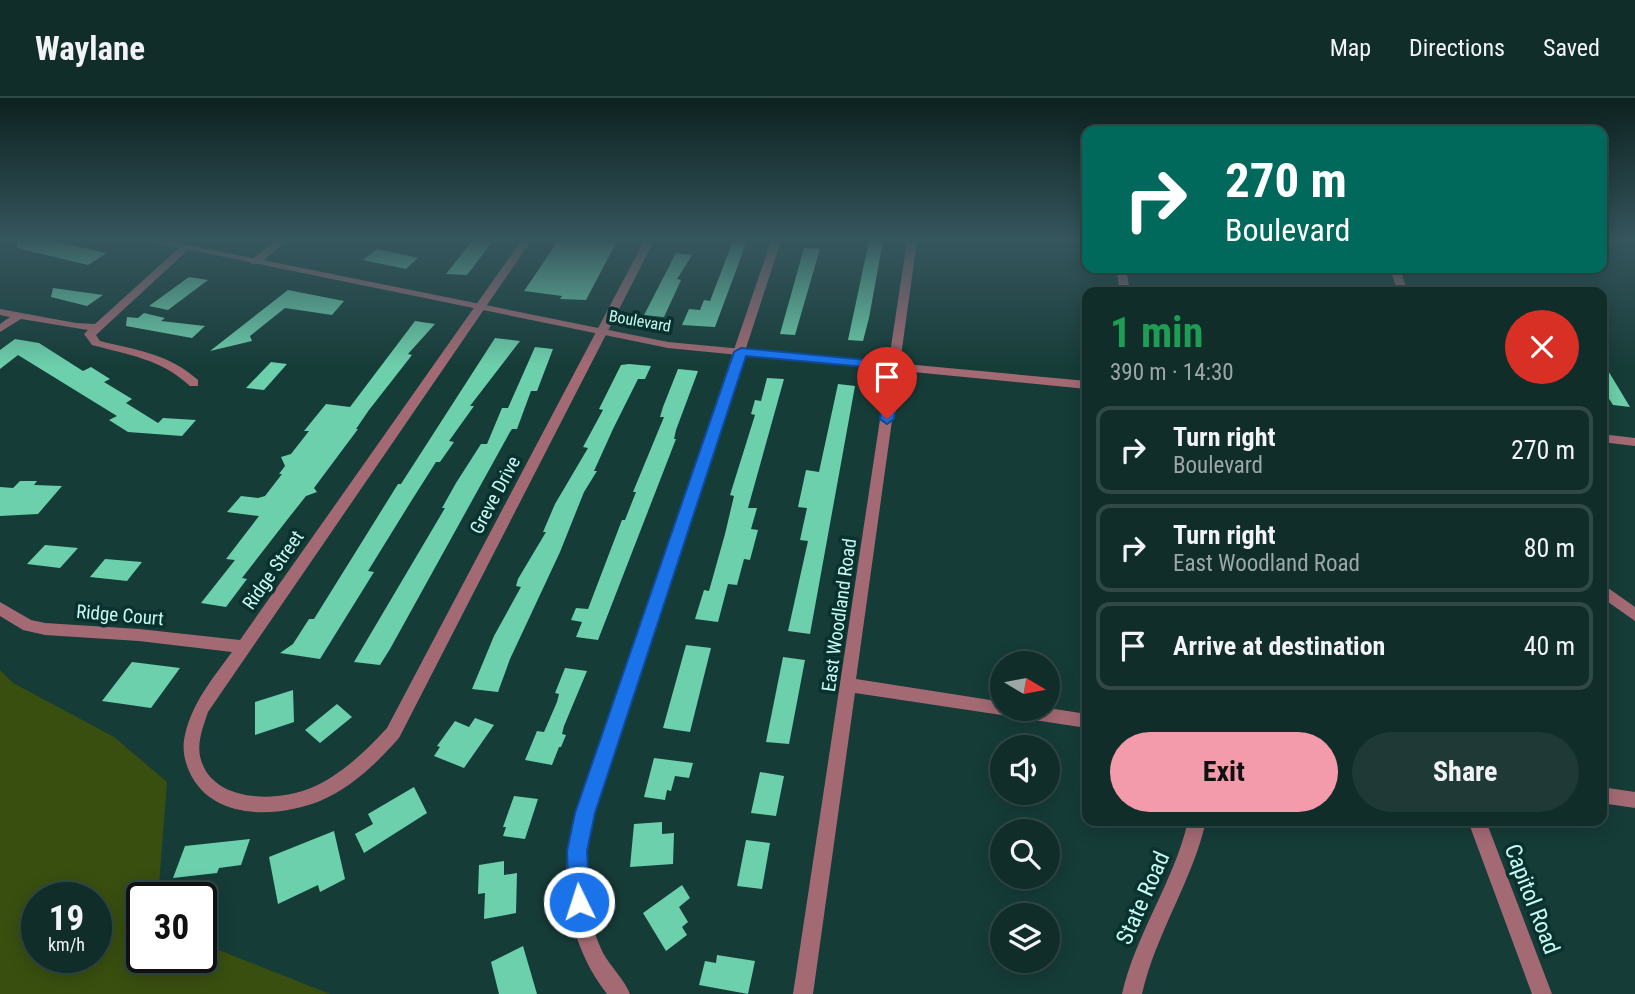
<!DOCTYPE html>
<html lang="en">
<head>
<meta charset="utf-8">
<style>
	body { margin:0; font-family:"Roboto Condensed",sans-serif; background:#1e3936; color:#f1f3f6; height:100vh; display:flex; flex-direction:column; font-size:26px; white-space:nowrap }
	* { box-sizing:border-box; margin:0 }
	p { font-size:23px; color:#9ca8a8 }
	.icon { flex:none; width:38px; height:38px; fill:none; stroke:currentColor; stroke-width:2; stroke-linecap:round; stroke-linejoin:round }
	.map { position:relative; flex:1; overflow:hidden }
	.sheet { position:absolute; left:1082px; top:189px; width:525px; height:539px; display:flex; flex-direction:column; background:#102d2a; border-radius:14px; box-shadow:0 4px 18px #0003,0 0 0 2px #304947 }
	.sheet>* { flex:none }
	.hud { position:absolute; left:1082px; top:28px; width:525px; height:147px; border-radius:14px; box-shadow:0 4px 18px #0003,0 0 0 2px #304947; background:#00695c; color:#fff; overflow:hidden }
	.needle { width:46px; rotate:100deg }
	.controls { position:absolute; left:990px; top:553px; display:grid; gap:14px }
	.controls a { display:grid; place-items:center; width:70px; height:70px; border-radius:50%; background:#102d2a; box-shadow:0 4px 18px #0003,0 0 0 2px #304947; font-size:35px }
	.speed { position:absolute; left:21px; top:784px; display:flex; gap:14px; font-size:35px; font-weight:700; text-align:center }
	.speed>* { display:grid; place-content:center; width:91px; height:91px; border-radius:50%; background:#102d2a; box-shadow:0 4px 18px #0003,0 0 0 2px #304947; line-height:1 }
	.speed small { font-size:18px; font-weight:400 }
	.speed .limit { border:4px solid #111; border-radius:10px; background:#fff; color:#111 }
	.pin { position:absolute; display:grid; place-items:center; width:60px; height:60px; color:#fff; margin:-72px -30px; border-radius:50% 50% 50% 0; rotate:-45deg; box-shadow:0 0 7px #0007 }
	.pin .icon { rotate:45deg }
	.me { position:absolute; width:77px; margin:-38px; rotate:356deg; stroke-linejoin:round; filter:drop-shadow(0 0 5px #0008) }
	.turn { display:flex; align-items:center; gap:24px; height:147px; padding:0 28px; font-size:32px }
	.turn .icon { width:91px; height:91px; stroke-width:2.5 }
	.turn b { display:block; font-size:49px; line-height:60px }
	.round { display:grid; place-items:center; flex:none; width:74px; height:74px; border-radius:37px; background:#1e3936 }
	.summary { display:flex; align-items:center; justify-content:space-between; height:119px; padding:0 28px }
	h1 { font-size:42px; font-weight:700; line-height:52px; color:#1e9e55 }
	.action { display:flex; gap:14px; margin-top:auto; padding:14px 28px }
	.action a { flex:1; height:80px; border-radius:42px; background:#f39aab; color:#111; font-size:28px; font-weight:700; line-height:80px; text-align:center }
	.action a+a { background:#1e3936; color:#f1f3f6 }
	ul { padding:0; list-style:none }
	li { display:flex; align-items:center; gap:21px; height:88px; margin:0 14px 10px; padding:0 14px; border:4px solid #304947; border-radius:14px }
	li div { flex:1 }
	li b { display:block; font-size:26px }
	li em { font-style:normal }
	header { display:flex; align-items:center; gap:42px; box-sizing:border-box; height:98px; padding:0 35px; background:#102d2a; border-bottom:2px solid #304947 }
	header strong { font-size:33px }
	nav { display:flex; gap:38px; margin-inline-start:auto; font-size:24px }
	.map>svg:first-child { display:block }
	.green { fill:#394f10; fill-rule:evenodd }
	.building { fill:#6dd0ac }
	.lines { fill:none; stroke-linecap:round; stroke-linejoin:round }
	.minor { fill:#a46a74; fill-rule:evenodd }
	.tertiary { fill:#a46a74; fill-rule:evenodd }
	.route { fill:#1a73e8; stroke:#114b97; stroke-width:2 }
	.labels { text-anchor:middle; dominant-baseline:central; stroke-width:7; stroke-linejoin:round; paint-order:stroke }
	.far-street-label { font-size:16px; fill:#c6faf4; stroke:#0a312e }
	.street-label { font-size:19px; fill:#c6faf4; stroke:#0a312e }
	.near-street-label { font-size:23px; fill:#c6faf4; stroke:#0a312e }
</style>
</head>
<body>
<header>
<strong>Waylane</strong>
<nav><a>Map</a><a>Directions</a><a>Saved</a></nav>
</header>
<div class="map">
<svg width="1635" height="896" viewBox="0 0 1635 896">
	<rect width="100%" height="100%" fill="#163c38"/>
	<!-- green -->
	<path class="green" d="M 0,572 L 13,585 L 114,639 L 167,684 L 158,800 L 142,800 L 142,859 L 201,859 L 201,845 L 330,896 L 0,896 ZM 37,800 L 96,800 L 96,859 L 37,859 Z"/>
	<!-- building -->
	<path class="building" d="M 18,143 L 52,143 L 107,155 L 88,167 L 17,150 Z
		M 472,143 L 493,143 L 467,177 L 446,176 Z
		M 558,143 L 617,143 L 586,202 L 560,201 L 562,198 L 524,193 Z
		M 733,143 L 747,143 L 715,229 L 682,227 L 689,211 L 700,212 L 704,202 L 710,203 Z
		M 869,143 L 883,143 L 869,220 L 863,243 L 848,242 Z
		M 804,150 L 820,151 L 815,168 L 795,237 L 780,236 Z
		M 377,151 L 418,160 L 406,171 L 363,162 Z
		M 676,155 L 692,157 L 677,181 L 681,182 L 664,219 L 644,217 Z
		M 189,179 L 208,182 L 168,212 L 149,208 Z
		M 53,190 L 103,197 L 87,208 L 51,199 Z
		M 288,192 L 344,203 L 332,217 L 285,210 L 250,238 L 252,243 L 210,253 Z
		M 144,215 L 165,220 L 161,223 L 205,228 L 192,240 L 126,228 L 127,219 L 138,220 Z
		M 415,223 L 435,226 L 408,256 L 412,257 L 369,312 L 356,331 L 358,331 L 314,390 L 317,394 L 306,398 L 287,422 L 242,480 L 247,481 L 226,509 L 201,505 L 235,462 L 226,461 L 259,418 L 227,414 L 241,398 L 258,400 L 265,398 L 282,376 L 279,376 L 285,368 L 281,359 L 291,356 L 309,333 L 304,333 L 326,306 L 350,309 Z
		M 495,240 L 520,243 L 470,308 L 474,308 L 449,343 L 454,344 L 440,364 L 436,364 L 410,405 L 368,473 L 374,474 L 320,561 L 280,555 L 293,546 L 309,521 L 314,521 L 398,386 L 401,386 Z
		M 15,241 L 39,245 L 83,273 L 91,269 L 110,281 L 104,284 L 132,301 L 126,305 L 158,325 L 163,320 L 196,322 L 182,338 L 128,334 L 109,322 L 117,318 L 18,257 L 0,271 L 0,252 Z
		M 535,249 L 553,251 L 537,293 L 531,293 L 517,331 L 512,331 L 510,334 L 390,551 L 380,567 L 354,564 L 445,410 L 442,410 L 456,385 L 481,346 L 487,346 L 502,310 L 508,310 Z
		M 1601,261 L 1630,309 L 1613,307 L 1601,288 Z
		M 271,264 L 287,266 L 264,292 L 246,290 Z
		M 629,266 L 651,268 L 645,281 L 638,281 L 613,331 L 594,373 L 597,373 L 584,394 L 560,454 L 510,561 L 498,594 L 472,591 L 494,538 L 521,489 L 516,488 L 518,481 L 546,434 L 543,434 L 555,406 L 588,350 L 583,349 L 603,312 L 599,311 L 621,267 Z
		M 678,271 L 698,273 L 676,332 L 674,341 L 676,341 L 598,542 L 576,539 L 582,524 L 571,522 L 576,510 L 588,511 L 622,422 L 625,422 L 636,394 L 633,394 L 664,319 L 660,319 L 663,309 Z
		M 767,280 L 784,281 L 748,410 L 757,410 L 751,431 L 758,432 L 750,462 L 744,461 L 737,487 L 728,486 L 718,524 L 695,521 L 704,492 L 709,493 L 725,436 L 734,398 L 730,397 L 755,317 L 751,316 L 755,302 L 761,303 Z
		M 838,286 L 855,288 L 810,536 L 788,533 L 808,443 L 800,442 L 807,410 L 798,409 L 806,372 L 819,374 Z
		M 20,383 L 37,383 L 34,387 L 62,388 L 38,416 L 0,418 L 0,389 L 13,390 Z
		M 45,447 L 78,450 L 60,470 L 27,466 Z
		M 105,461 L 142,464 L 127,483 L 90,479 Z
		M 686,547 L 711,550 L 690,634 L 663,630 Z
		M 783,559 L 805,562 L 789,646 L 766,644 Z
		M 132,564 L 180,570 L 151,610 L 102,603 Z
		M 565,570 L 587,573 L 564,628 L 562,636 L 566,637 L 561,649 L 559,649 L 552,667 L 525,662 L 537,633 L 544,634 L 557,604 L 559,596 L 555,595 Z
		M 293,592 L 294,624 L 255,637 L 255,604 Z
		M 337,606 L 352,619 L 320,645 L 305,632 Z
		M 475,620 L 494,627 L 464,670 L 434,658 L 440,649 L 437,648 L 455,623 L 469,629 Z
		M 654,660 L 693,665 L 689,680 L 675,678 L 671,693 L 667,692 L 665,702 L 644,699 Z
		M 760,674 L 784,678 L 776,718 L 751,715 Z
		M 414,689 L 427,715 L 364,755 L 355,736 L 373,726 L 368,716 Z
		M 514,698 L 538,701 L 525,741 L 503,738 L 506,729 L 503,729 Z
		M 662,724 L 662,736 L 674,735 L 673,766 L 630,769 L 634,726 Z
		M 334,733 L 345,781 L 320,794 L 318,787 L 278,806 L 269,759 Z
		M 250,741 L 241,767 L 219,770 L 217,775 L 173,780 L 185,748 Z
		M 746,742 L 770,745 L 762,791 L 737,788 Z
		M 504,763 L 504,777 L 517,775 L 516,815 L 484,821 L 485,795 L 478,796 L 479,767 Z
		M 682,787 L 690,800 L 679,809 L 688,824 L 682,829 L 687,837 L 666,853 L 643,815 Z
		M 523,848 L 537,896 L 499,896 L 491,864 Z
		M 717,857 L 755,863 L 748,896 L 699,887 L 705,863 L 716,865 Z"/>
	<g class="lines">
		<!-- minor -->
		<path class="minor" d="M 275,143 L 287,143 L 259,166 L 251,166 L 251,162 Z
			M 521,143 L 531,143 L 208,614 C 203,629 196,646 201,662 C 214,705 277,704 311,690 C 341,677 365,654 387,630 L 644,143 L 654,143 L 399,640 C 376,666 352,689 320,703 C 277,720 211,723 189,673 C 184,661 182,650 185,637 C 192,605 213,580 232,554 L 139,543 L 45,537 L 23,532 L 0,518 L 0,504 L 31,522 L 45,525 L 139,531 L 240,542 Z
			M 771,143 L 781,143 L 594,715 C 585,766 579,805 603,855 C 611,869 624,881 630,896 L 607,896 C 576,857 561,801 568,752 C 570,740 574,727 576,715 Z
			M 907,143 L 917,143 L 856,581 L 1003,604 L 1003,611 L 1048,610 L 1087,616 L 1087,630 L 855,595 L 813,896 L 793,896 Z
			M 181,148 L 190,150 L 96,237 L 100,243 C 137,252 169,256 198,282 L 198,288 L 190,288 C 161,261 129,257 92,247 L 84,236 L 88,232 L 21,221 L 0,234 L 0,226 L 10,219 L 0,217 L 0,211 L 76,225 L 95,226 Z
			M 1116,170 L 1126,170 L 1130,194 L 1120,194 Z
			M 1395,170 L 1405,170 L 1402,177 L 1408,194 L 1398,194 L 1392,177 Z
			M 1601,485 L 1635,509 L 1635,523 L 1601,499 Z
			M 1601,689 L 1635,694 L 1635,710 L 1601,705 Z
			M 1188,723 L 1206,723 C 1192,784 1156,835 1142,896 L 1122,896 C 1136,835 1174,784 1188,723 Z
			M 1468,723 L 1486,723 L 1552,896 L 1532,896 Z"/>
		<!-- tertiary -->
		<path class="tertiary" d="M 147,143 L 168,143 L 668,244 L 1087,283 L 1087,291 L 668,250 Z
			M 1601,336 L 1635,340 L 1635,348 L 1601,344 Z"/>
	</g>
	<!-- sky -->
	<linearGradient id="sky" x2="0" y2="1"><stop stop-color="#0c211f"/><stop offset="0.53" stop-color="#36565e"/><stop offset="1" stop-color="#36565e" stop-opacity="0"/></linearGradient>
	<rect width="1635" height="269" fill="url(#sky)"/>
	<!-- route -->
	<path class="route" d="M 741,250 L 899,265 L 901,268 L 894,321 L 887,326 L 880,321 L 887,271 L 746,258 L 595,715 L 587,753 L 590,804 L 587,811 L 579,815 L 572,811 L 569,804 L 567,753 L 575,715 L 734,254 Z"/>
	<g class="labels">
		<!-- far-street labels -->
		<g class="far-street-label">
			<text transform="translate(640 223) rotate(10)">Boulevard</text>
		</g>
		<!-- street labels -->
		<g class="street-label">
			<text transform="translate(495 397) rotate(-62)">Greve Drive</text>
			<text transform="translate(273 472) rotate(-55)">Ridge Street</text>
			<text transform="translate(120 517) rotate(5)">Ridge Court</text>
			<text transform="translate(839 517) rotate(-82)">East Woodland Road</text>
		</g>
		<!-- near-street labels -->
		<g class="near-street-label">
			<text transform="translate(1143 800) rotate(-66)">State Road</text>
			<text transform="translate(1532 801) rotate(69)">Capitol Road</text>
		</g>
	</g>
</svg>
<div class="controls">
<a><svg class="needle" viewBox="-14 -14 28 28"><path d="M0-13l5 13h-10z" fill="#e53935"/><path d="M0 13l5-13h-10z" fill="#9ca8a8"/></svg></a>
<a><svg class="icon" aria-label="sound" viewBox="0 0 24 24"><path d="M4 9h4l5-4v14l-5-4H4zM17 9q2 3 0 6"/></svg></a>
<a><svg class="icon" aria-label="search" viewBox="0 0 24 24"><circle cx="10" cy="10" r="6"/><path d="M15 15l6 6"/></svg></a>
<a><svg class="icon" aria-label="layers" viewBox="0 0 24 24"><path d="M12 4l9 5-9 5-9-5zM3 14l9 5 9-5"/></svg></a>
</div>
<div class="speed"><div>19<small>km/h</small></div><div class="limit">30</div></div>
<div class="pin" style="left:887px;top:321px;background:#d93025"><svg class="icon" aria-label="arrive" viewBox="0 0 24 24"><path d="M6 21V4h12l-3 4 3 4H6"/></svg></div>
<svg class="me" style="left:579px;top:804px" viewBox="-20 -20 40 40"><circle r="17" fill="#1a73e8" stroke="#fff" stroke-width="3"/><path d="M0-11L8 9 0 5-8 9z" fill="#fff"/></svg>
<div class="hud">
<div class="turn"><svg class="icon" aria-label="right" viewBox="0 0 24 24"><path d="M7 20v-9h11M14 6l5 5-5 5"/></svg><div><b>270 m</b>Boulevard</div></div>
</div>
<section class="sheet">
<div class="summary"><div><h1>1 min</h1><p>390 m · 14:30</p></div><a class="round" style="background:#d93025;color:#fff"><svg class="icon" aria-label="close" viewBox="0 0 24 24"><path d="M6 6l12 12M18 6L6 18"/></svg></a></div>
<ul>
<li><svg class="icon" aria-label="right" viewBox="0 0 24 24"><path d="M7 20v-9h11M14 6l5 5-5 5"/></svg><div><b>Turn right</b><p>Boulevard</p></div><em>270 m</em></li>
<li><svg class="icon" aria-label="right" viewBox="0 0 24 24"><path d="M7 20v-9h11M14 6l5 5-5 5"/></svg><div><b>Turn right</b><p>East Woodland Road</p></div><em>80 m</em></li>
<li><svg class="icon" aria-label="arrive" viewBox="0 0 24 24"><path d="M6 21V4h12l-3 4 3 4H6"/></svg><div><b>Arrive at destination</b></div><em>40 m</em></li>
</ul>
<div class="action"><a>Exit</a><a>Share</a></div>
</section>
</div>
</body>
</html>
